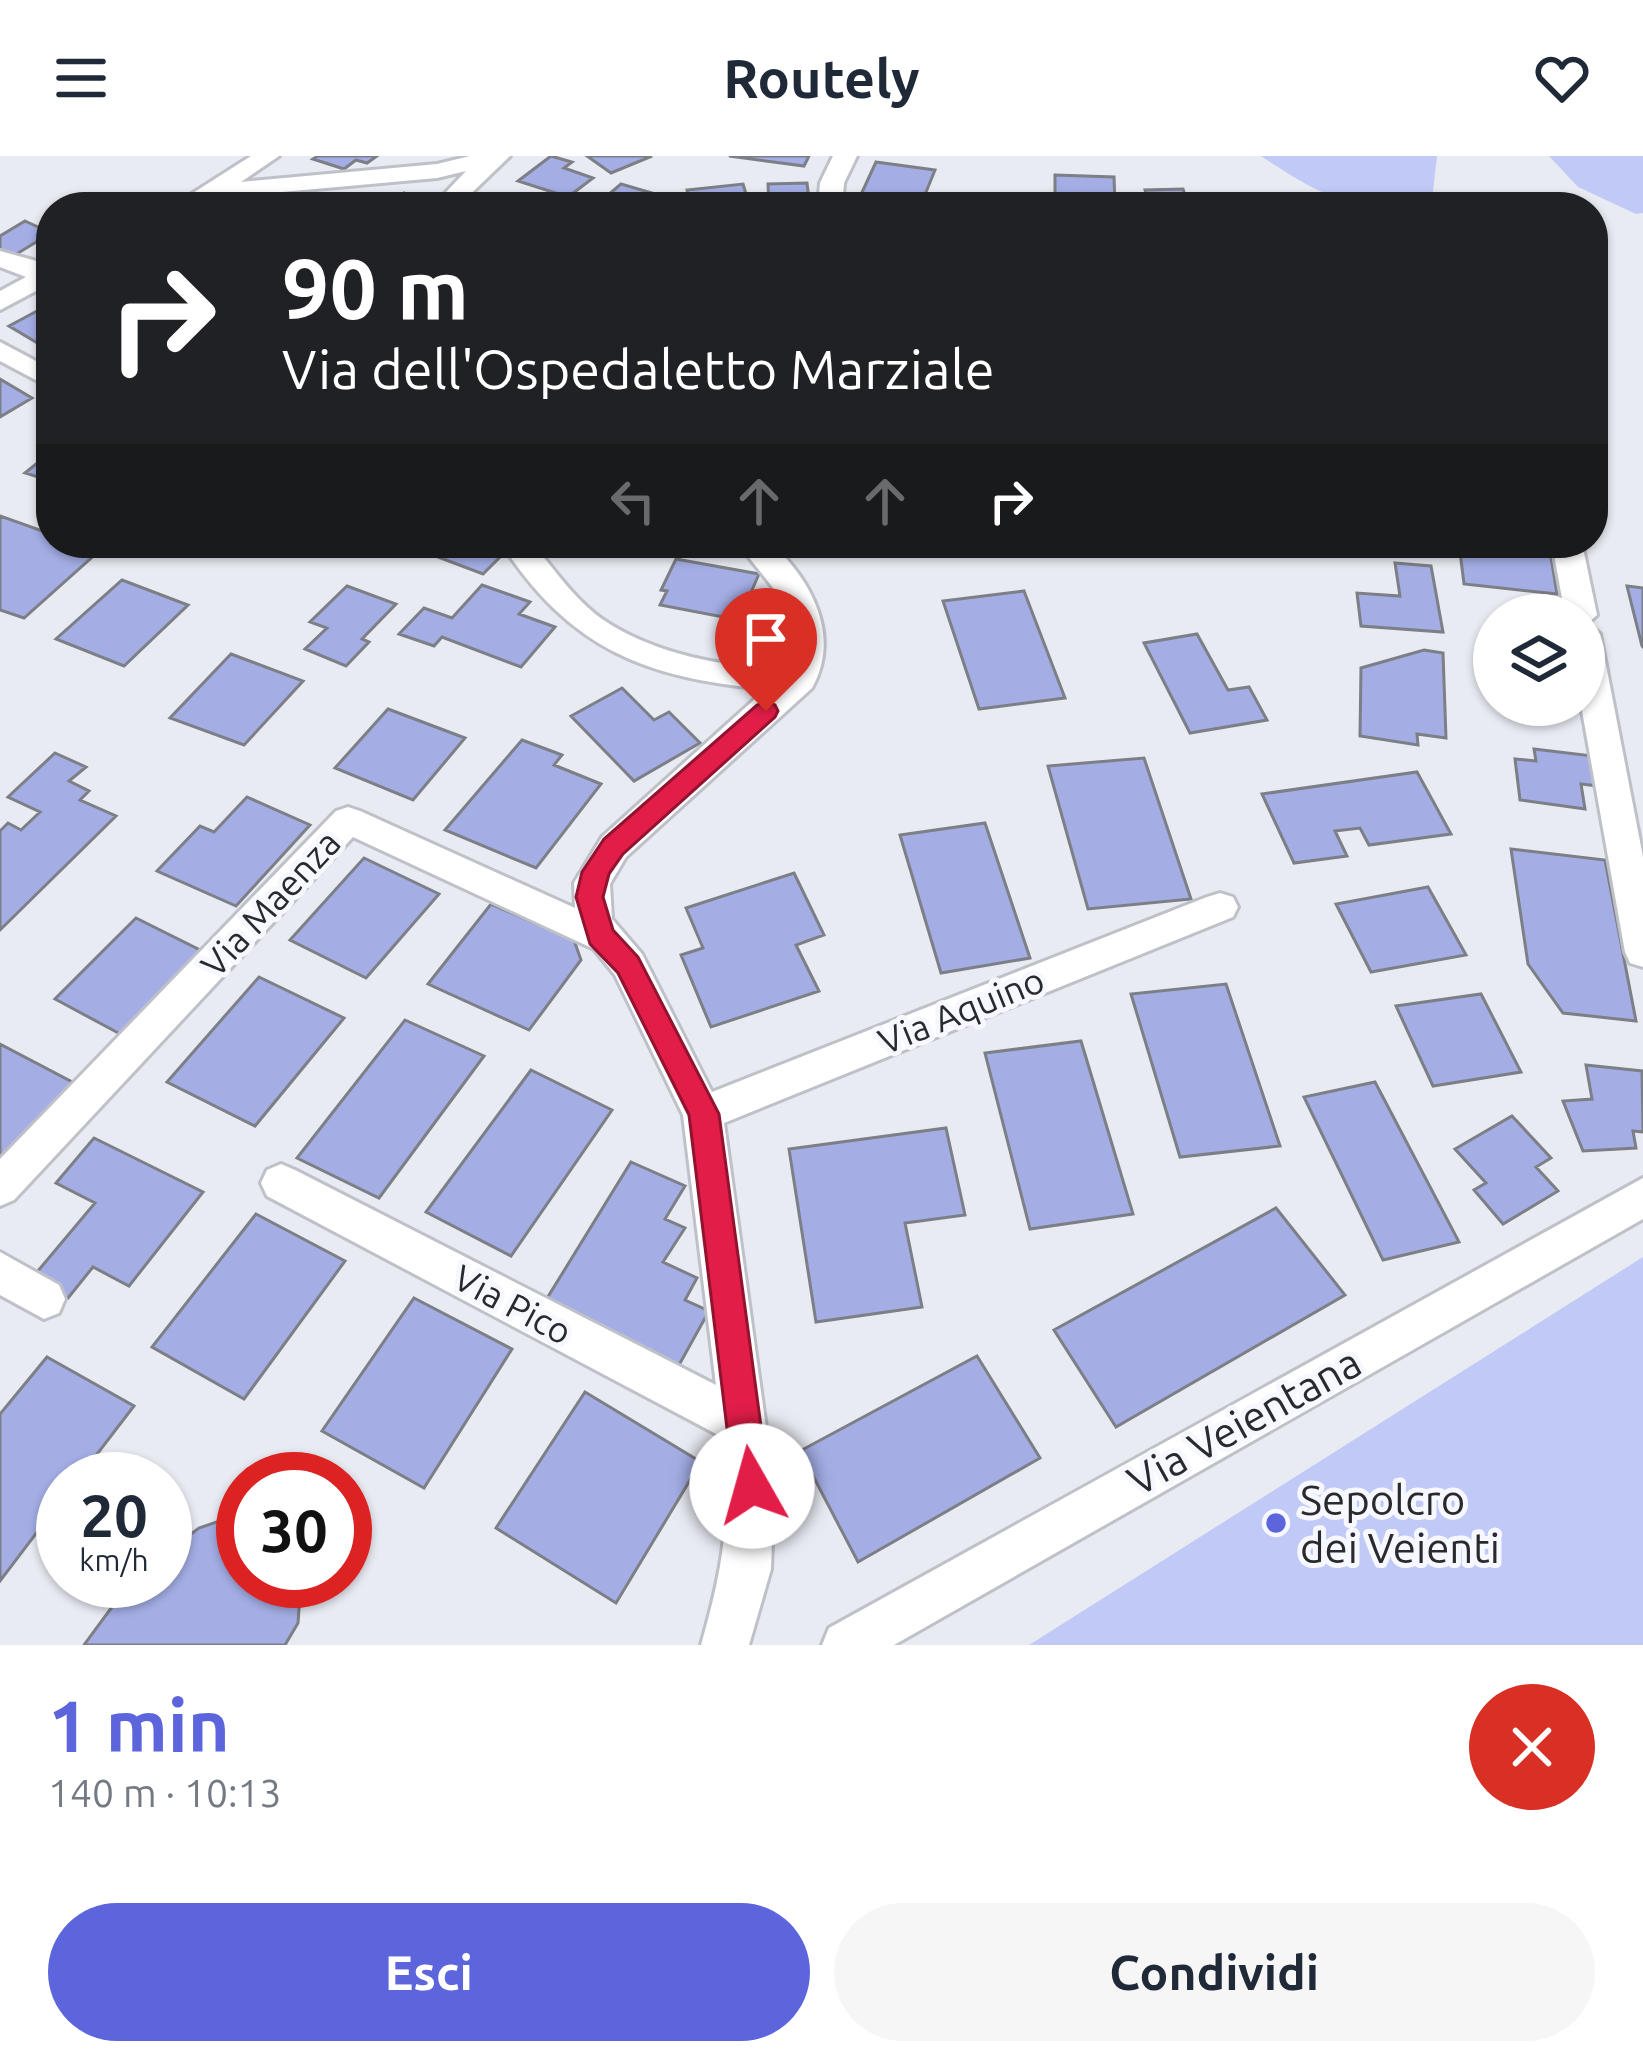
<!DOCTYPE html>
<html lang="it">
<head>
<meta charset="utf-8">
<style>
	body { margin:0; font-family:Ubuntu,sans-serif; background:#f6f6f7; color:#1f2937; height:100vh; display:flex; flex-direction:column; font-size:45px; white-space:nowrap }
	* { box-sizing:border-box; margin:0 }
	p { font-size:39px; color:#747a83 }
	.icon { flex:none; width:66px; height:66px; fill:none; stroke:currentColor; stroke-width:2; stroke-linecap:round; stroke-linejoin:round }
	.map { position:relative; height:1489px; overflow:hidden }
	.details { display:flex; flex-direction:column; background:#fff; flex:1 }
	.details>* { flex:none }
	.banner { position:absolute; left:36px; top:36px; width:1572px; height:366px; border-radius:48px; box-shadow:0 3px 9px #0004; background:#202124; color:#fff; overflow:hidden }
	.controls { position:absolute; left:1473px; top:438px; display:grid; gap:24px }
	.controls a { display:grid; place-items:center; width:132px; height:132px; border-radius:50%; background:#fff; box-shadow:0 3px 9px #0004; font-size:60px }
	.speed { position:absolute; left:36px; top:1296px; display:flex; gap:24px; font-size:60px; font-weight:700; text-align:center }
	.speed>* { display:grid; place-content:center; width:156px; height:156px; border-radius:50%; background:#fff; box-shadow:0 3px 9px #0004; line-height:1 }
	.speed small { font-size:30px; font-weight:400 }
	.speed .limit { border:18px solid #d22; background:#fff; color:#111 }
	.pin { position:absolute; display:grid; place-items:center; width:102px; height:102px; color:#fff; margin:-123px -51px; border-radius:50% 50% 50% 0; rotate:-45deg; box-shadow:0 0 12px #0007 }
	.pin .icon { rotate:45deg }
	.me { position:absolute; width:132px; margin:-66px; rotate:353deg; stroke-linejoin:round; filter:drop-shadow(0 0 9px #0008) }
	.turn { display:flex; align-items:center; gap:42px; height:252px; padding:0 48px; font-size:54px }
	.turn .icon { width:156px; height:156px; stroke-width:2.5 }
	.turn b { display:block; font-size:84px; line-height:102px }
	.lanes { display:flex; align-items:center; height:114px; padding:0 48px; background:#0003; justify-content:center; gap:60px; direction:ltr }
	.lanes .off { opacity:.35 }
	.round { display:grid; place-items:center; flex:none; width:126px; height:126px; border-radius:63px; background:#f6f6f7 }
	.head { display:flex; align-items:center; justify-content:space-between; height:204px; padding:0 48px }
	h1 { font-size:72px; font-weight:700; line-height:90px; color:#5d65dd }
	.button { display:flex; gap:24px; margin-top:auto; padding:24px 48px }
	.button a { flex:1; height:138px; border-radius:72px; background:#5d65dd; color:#fff; font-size:48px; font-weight:700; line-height:138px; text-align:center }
	.button a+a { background:#f6f6f7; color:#1f2937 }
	header { display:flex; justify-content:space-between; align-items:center; height:156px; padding:0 48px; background:#fff; font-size:54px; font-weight:700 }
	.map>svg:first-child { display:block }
	.green { fill:#c1caf7 }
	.building { fill:#a4aee5; stroke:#7d7f86; stroke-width:3 }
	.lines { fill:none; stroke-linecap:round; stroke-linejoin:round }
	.minor-casing { stroke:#bfc1c9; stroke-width:6 }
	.minor { fill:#fff; fill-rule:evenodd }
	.route { fill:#e11d48; stroke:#92132f; stroke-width:3 }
	.poi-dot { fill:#5d65dd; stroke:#f7f8ff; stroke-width:4.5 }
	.labels { text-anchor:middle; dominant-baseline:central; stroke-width:10; stroke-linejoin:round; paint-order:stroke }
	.street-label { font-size:36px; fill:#292a2d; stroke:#f7f8ff }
	.near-street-label { font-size:42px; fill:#292a2d; stroke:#f7f8ff }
	.near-poi-label { font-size:42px; fill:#292a2d; stroke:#f7f8ff; text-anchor:start }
</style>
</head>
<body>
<header><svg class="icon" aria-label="menu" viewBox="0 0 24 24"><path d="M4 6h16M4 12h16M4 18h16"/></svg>Routely<svg class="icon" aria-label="heart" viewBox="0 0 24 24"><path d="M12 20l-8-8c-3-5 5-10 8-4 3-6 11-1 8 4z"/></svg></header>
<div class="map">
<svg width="1643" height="1489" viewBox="0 0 1643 1489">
	<rect width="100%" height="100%" fill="#e9ebf3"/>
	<!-- green -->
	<path class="green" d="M 1261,0 L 1437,0 L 1432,44 C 1359,62 1320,39 1261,0 Z
		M 1549,0 L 1643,0 L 1643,57 L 1636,58 L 1578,31 Z
		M 1643,1101 L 1643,1489 L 1029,1489 Z"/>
	<!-- building -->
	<path class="building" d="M 318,0 L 377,0 L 367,7 L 356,4 L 344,13 L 313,3 Z
		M 551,0 L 572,6 L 564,12 L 593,22 L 568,41 L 518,25 Z
		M 587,0 L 652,0 L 611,17 Z
		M 729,0 L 809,0 L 804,10 Z
		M 876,6 L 935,14 L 920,51 L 858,45 Z
		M 1055,19 L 1114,21 L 1115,48 L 1055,45 Z
		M 807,27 L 810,51 L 769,51 L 768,28 Z
		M 621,28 L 662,40 L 650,51 L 594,51 Z
		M 743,28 L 750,51 L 691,51 L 687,34 Z
		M 1183,33 L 1189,51 L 1150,51 L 1145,34 Z
		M 404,37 L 435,46 L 429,51 L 338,51 L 348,42 L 373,49 L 386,39 L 398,42 Z
		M 25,65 L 51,77 L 10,102 L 0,98 L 0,80 Z
		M 50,148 L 51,149 L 51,195 L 9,170 Z
		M 0,223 L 32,242 L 0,261 Z
		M 51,296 L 51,325 L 25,317 Z
		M 0,360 L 51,378 L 51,387 L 77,387 L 99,395 L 24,462 L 0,454 Z
		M 401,387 L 474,387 L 503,398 L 483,418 Z
		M 1489,387 L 1549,389 L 1557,438 L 1464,428 L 1460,396 L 1490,399 Z
		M 676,403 L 759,418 L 739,464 L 660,449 L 667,435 L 661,434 Z
		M 1395,407 L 1431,410 L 1443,476 L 1361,470 L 1357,437 L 1400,440 Z
		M 122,424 L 188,449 L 124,510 L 56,483 Z
		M 482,429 L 530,446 L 519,458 L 555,471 L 521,511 L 442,481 L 434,490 L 399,478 L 424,452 L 452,462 Z
		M 347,430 L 396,448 L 362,483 L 369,486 L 346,510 L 305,493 L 327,472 L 310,466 Z
		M 1627,430 L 1643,432 L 1643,491 L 1642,490 Z
		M 1024,435 L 1065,542 L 979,553 L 943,445 Z
		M 1197,478 L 1228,534 L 1249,531 L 1267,564 L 1190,577 L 1144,487 Z
		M 1424,494 L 1443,497 L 1446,582 L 1417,578 L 1418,589 L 1360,580 L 1361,512 Z
		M 231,498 L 303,525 L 244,589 L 170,562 Z
		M 622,532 L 654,564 L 669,556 L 700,587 L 634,625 L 571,560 Z
		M 388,553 L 465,582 L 413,644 L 335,612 Z
		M 522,584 L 562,599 L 554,609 L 601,628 L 536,712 L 445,674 Z
		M 1534,593 L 1593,600 L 1598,630 L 1581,628 L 1585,653 L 1520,644 L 1515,603 L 1536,605 Z
		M 55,597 L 86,611 L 69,625 L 89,635 L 80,644 L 116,660 L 0,774 L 0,675 L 8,667 L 21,674 L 40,656 L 8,641 Z
		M 1144,602 L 1191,743 L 1088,753 L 1048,610 Z
		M 1417,616 L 1451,678 L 1369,689 L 1360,672 L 1335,675 L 1347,700 L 1294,707 L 1262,638 Z
		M 247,641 L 310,669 L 236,750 L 157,715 L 200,670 L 214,676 Z
		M 985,667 L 1030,802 L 941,817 L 900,679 Z
		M 1511,693 L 1605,704 L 1636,865 L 1563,857 L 1528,808 Z
		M 364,702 L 439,738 L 366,822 L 290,784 Z
		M 794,717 L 824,779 L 796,789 L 819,835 L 711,871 L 681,799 L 703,792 L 686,752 Z
		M 1428,731 L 1466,799 L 1371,816 L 1336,748 Z
		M 491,748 L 574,784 L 581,804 L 529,874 L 428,828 Z
		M 136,762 L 202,795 L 122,879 L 55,843 Z
		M 259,821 L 344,862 L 255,970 L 167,926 Z
		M 1226,828 L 1280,990 L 1180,1001 L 1131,838 Z
		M 1481,838 L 1521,916 L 1433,930 L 1396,850 Z
		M 405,864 L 484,900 L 379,1042 L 297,1002 Z
		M 1081,885 L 1133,1058 L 1030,1073 L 985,897 Z
		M 0,888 L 76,928 L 0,1010 Z
		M 1586,909 L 1642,915 L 1643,976 L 1633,975 L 1636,992 L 1583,995 L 1563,945 L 1592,943 Z
		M 531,914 L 612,954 L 511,1100 L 426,1056 Z
		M 1375,926 L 1459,1086 L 1383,1104 L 1304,941 Z
		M 1512,960 L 1551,1002 L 1536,1011 L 1558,1035 L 1503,1068 L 1474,1034 L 1486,1027 L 1455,993 Z
		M 946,972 L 965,1059 L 905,1067 L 922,1151 L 816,1166 L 789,993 Z
		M 94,982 L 203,1036 L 129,1130 L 93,1111 L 68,1142 L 32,1122 L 95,1047 L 56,1027 Z
		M 631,1006 L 685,1030 L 665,1063 L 685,1072 L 663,1106 L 697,1122 L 685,1144 L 709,1155 L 674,1218 L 541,1152 Z
		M 1276,1052 L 1345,1139 L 1116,1271 L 1054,1174 Z
		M 256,1058 L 345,1105 L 244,1243 L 152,1191 Z
		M 414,1142 L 512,1193 L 424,1332 L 322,1275 Z
		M 977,1200 L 1040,1302 L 858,1406 L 800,1295 Z
		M 47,1201 L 134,1250 L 78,1323 L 63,1323 L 63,1342 L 0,1425 L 0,1258 Z
		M 585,1236 L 701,1306 L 616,1447 L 496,1372 Z
		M 243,1357 L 243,1425 L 301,1425 L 298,1467 L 285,1489 L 84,1489 L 131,1425 L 165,1425 L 165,1397 L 199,1372 Z"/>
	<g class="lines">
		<defs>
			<path id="minor" d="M 251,0 L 279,0 L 241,26 L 437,8 L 470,0 L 510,0 L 457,51 L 432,51 L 466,15 L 437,22 L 215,42 L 200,51 L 171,51 Z
				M 833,0 L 857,0 L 844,27 L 842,51 L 818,51 L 820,27 Z
				M 0,95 L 51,109 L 51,127 L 0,154 L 0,135 L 26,121 L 0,111 Z
				M 0,186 L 51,213 L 51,232 L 0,205 Z
				M 501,387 L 532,387 C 554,413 574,443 602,463 C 653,498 730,514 790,511 C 805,455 767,428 738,387 L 771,387 C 812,425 841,480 812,532 L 626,701 L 610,728 L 612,763 L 642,798 L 712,936 L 1207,741 L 1220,737 L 1233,741 L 1238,751 L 1233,761 L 724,967 L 774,1330 L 771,1413 L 749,1489 L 701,1489 C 723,1412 732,1361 722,1281 L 267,1040 L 261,1027 L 267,1014 L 281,1008 L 295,1014 L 716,1229 L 683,959 L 615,819 L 594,793 L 353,681 L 14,1044 L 0,1050 L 0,1003 L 336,655 L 348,651 L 360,655 L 575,752 L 574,727 L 602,681 L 766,533 C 644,522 569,492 501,387 Z
				M 1552,387 L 1582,387 L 1597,459 L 1587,468 L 1600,478 L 1643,701 L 1643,811 L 1630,807 L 1625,796 L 1581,549 L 1584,459 L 1565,459 Z
				M 1643,1022 L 1643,1063 L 894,1489 L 822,1489 L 829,1472 Z
				M 0,1096 L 59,1129 L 65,1143 L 59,1157 L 44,1163 L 0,1139 Z"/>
		</defs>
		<!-- minor casing -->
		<use href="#minor" class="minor-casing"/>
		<!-- minor -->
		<use href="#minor" class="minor"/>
	</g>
	<!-- route -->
	<path class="route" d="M 766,546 L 775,549 L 778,555 L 775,561 L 623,698 L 609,718 L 603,741 L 613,774 L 638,801 L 719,958 L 769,1330 L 764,1342 L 752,1347 L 739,1342 L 734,1330 L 689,959 L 618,817 L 590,788 L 576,741 L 582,716 L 604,683 L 757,549 Z"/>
	<!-- markers -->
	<circle class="poi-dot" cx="1276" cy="1367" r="12"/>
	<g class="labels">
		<!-- street labels -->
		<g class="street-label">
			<text transform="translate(270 747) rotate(-47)">Via Maenza</text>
			<text transform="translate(961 854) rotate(-22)">Via Aquino</text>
			<text transform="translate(513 1148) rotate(28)">Via Pico</text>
		</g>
		<!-- near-street labels -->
		<g class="near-street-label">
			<text transform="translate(1244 1265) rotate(-29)">Via Veientana</text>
		</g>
		<!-- near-poi labels -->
		<g class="near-poi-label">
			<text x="1300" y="1343">Sepolcro<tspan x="1300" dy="48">dei Veienti</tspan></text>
		</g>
	</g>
</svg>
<div class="controls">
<a><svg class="icon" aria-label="layers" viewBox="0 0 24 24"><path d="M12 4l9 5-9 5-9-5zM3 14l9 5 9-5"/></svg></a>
</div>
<div class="speed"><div>20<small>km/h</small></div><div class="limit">30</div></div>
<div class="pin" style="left:766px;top:555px;background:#d93025"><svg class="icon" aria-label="arrive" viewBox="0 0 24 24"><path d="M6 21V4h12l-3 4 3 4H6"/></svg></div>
<svg class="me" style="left:752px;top:1330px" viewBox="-20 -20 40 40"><circle r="19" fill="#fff"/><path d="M0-13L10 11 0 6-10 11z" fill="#e11d48"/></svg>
<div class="banner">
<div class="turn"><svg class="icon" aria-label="right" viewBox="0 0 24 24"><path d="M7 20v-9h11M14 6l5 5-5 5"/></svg><div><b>90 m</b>Via dell'Ospedaletto Marziale</div></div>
<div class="lanes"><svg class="icon off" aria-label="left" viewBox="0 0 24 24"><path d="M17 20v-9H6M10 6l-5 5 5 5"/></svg><svg class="icon off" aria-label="ahead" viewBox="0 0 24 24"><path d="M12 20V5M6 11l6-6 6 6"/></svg><svg class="icon off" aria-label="ahead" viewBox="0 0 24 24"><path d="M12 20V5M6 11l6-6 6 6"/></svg><svg class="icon" aria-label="right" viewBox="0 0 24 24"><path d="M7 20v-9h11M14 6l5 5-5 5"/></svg></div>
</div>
</div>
<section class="details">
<div class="head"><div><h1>1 min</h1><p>140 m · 10:13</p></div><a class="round" style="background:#d93025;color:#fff"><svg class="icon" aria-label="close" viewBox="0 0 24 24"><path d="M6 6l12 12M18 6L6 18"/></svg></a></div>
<div class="button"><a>Esci</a><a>Condividi</a></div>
</section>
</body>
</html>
